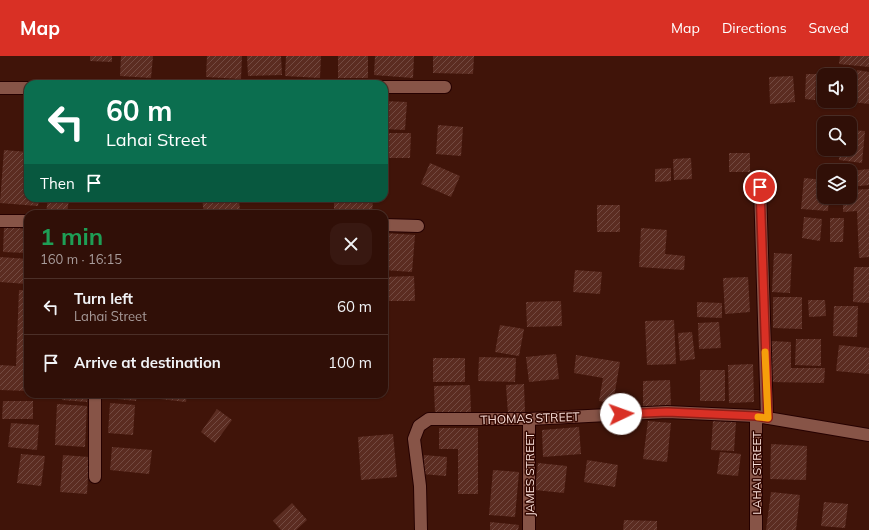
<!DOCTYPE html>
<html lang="en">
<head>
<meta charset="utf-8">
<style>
	body { margin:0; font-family:Mulish,sans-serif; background:#381811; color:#f1f3f6; height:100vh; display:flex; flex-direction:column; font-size:15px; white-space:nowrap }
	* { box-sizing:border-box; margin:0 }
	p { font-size:13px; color:#a89c9b }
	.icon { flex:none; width:22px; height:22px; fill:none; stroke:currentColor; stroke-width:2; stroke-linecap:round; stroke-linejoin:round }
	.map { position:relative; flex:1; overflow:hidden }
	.side { position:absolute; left:24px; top:154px; width:364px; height:188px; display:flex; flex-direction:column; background:#300f07; border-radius:12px; box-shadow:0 1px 3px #0004,0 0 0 1px #4b2f28 }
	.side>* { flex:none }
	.top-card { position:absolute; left:24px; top:24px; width:364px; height:122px; border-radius:12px; box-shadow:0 1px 3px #0004,0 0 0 1px #4b2f28; background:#0b6e4f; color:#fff; overflow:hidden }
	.buttons { position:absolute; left:817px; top:12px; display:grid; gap:8px }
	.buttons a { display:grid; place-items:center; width:40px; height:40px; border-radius:8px; background:#300f07; box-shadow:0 1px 3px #0004,0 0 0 1px #4b2f28; font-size:20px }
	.pin { position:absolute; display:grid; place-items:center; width:34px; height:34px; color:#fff; margin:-17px; border:2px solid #fff; border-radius:50%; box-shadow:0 1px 4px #0007 }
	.me { position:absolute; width:44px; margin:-22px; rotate:87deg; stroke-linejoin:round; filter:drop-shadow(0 0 3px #0008) }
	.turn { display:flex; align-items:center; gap:14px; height:84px; padding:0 16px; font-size:18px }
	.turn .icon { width:52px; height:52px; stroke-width:2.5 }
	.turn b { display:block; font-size:28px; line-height:34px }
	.then { display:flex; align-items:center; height:38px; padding:0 16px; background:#0003; gap:8px; font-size:15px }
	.round { display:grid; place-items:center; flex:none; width:42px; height:42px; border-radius:12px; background:#381811 }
	.overview { display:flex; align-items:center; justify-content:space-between; height:68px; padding:0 16px }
	h1 { font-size:24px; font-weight:700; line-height:30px; color:#1e9e55 }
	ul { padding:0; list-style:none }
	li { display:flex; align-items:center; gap:12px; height:56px; padding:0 16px; border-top:1px solid #4b2f28 }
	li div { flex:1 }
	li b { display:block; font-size:15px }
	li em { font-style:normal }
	header { display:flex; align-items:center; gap:24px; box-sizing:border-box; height:56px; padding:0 20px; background:#d93025; color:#fff }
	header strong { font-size:19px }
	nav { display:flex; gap:22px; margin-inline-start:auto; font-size:14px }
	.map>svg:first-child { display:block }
	.building { fill:url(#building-hatch) }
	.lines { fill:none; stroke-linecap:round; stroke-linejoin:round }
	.street-casing { stroke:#250000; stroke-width:14 }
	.street { stroke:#875447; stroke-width:12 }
	.route-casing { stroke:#8d1f18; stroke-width:10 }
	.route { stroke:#d93025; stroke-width:7 }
	.slow { stroke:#f59e0b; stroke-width:7 }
	.labels { text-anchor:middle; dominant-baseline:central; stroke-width:3; stroke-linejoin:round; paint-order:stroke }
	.street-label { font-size:12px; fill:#fce2dc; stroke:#350902 }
</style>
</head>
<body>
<header>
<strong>Map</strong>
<nav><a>Map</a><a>Directions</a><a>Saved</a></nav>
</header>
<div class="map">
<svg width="869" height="474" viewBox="0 0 869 474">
	<defs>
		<pattern id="building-hatch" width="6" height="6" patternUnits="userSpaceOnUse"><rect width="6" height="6" fill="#5b2c21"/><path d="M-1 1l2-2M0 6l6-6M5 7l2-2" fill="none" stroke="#734a41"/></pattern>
	</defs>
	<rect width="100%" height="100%" fill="#401409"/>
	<!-- building -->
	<path class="building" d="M 90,0 L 112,0 L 112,6 L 90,5 Z
		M 121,0 L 153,0 L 151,22 L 120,20 Z
		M 207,0 L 242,0 L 241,23 L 206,21 Z
		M 247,0 L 281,0 L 282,19 L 248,20 Z
		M 286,0 L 321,0 L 320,22 L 285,20 Z
		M 338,0 L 368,0 L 368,22 L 338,22 Z
		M 375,0 L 414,0 L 413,22 L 374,19 Z
		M 433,0 L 474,0 L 473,18 L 433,17 Z
		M 840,0 L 869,0 L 869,11 L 839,8 Z
		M 857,14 L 869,16 L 869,48 L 853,46 Z
		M 806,18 L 816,18 L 815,44 L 805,43 Z
		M 793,20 L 795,46 L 770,48 L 769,21 Z
		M 384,45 L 407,46 L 405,74 L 384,73 Z
		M 438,69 L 463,71 L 461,100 L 436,98 Z
		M 850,74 L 865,75 L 862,107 L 839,104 L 840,93 L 850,93 Z
		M 385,77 L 411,77 L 410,102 L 385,102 Z
		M 4,94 L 28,96 L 28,142 L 39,142 L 38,150 L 0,147 Z
		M 729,97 L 750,97 L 750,116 L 729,116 Z
		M 691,102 L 692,123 L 674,124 L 673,103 Z
		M 430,107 L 460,120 L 451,141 L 421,128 Z
		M 671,112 L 671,125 L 655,126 L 655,113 Z
		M 869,113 L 869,129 L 850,131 L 850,115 Z
		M 804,122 L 824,124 L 824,141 L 829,141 L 828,155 L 801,153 Z
		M 869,133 L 869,201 L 859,202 L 857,155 L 843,156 L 843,141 L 850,141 L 850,134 Z
		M 48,142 L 69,142 L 67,158 L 46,158 Z
		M 202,142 L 239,142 L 240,157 L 204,158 Z
		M 334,142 L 373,142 L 372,158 L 334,158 Z
		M 597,149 L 620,149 L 620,176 L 597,176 Z
		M 804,161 L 822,163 L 820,185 L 802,182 Z
		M 830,162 L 844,162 L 843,186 L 830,186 Z
		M 4,171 L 28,173 L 28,197 L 3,196 Z
		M 641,172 L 667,174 L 665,198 L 685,200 L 684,214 L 639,211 Z
		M 384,177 L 415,179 L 412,216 L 384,214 Z
		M 774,197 L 792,198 L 790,237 L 772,236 Z
		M 0,201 L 28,203 L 27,228 L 0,226 Z
		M 854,211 L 869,211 L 869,247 L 853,246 Z
		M 575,214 L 602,216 L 600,238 L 573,236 Z
		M 414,220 L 415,245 L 384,245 L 384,221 Z
		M 748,221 L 750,256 L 725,258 L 723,222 Z
		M 19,234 L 28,234 L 28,335 L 0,334 L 0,309 L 16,310 Z
		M 773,241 L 802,241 L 802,273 L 773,272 Z
		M 808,244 L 825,244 L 826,260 L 809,261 Z
		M 561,245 L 562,270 L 527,271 L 526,246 Z
		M 697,246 L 722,247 L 722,262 L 697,261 Z
		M 834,250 L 858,250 L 857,281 L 833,280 Z
		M 674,264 L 676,308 L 647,309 L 645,265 Z
		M 719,266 L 721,292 L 699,293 L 698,267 Z
		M 500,269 L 524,273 L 519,300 L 495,296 Z
		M 692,276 L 695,303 L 680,305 L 678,277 Z
		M 796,283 L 821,283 L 821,310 L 795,309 Z
		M 771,285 L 791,286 L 791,312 L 825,312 L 824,327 L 770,326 Z
		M 839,289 L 869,292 L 869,318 L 836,315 Z
		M 556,298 L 559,323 L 529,326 L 526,301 Z
		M 576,299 L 620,306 L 613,347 L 599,345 L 603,322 L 574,317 Z
		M 479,301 L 516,302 L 515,326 L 478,325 Z
		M 433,302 L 465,302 L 465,326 L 433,326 Z
		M 753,308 L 754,346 L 729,347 L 728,309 Z
		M 700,314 L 725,314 L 725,345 L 700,345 Z
		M 670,324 L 671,351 L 643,351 L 643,325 Z
		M 524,328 L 525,357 L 508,358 L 506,329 Z
		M 470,329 L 471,357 L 435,358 L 434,330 Z
		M 63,338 L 88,338 L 87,346 L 62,344 Z
		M 109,338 L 137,338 L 136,345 L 108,342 Z
		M 161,338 L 187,338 L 186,346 L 160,343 Z
		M 3,345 L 33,345 L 33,363 L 2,363 Z
		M 110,347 L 135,349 L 133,379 L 108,377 Z
		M 57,348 L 87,350 L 85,391 L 55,389 Z
		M 217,353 L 232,364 L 215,387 L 201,376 Z
		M 648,365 L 671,367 L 667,406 L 643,403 Z
		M 713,365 L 736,366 L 734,395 L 711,394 Z
		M 11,367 L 39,369 L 37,394 L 8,391 Z
		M 579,371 L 581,398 L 543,401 L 542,374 Z
		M 439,372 L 478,372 L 478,438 L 458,438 L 458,393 L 439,393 Z
		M 393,378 L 397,421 L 361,424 L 358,381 Z
		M 771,388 L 807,390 L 806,424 L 770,423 Z
		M 112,391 L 152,394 L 149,418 L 110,414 Z
		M 720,396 L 741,398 L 738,420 L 717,418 Z
		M 21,398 L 45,400 L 41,430 L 17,427 Z
		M 63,399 L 89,401 L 87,438 L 60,436 Z
		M 424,399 L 447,401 L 446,420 L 422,418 Z
		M 587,404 L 618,409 L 615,431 L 584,426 Z
		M 538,407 L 567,410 L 564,437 L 535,434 Z
		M 493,414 L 519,416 L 515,461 L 489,459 Z
		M 771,436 L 800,439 L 796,474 L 766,474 Z
		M 824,446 L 848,448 L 845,472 L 821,470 Z
		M 292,447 L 307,464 L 296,474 L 281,474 L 273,465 Z
		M 624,464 L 657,465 L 657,474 L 623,474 Z
		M 490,466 L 519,469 L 518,474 L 490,474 Z"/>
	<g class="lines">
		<defs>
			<path id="street" d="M 384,31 L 445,31
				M 0,32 L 28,32
				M 760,131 L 767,362
				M 0,165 L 28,165
				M 384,169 L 418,170
				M 95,338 L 95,421
				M 421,474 L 420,430 L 414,383 L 419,370 L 429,363 L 529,363 L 667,356 L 756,360 L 869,379
				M 529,474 L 529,363
				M 756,474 L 756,360"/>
		</defs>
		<!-- street casing -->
		<use href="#street" class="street-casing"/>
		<!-- street -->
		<use href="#street" class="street"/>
	</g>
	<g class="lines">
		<defs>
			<path id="route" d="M 621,358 L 667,356 L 756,360 L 768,362 L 760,131"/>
		</defs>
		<!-- route casing -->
		<use href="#route" class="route-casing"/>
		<!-- route -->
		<use href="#route" class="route"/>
		<!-- slow -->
		<path class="slow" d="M 758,361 L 768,362 L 765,296"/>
	</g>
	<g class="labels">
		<!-- street labels -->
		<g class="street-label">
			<text transform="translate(530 362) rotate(-2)">THOMAS STREET</text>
			<text transform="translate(756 417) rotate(-90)">LAHAI STREET</text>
			<text transform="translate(529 418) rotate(-90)">JAMES STREET</text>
		</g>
	</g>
</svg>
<div class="buttons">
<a><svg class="icon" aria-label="sound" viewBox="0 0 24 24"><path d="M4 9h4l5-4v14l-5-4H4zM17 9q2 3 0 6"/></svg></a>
<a><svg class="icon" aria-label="search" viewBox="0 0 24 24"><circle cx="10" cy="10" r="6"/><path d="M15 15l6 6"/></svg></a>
<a><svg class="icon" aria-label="layers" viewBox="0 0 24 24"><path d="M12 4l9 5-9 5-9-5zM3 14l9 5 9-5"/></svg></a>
</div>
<div class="pin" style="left:760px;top:131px;background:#d93025"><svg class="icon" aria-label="arrive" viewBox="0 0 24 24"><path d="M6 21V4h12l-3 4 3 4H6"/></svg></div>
<svg class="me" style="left:621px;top:358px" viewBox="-20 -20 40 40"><circle r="19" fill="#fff"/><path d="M0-13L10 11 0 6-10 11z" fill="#d93025"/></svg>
<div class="top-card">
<div class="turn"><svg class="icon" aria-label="left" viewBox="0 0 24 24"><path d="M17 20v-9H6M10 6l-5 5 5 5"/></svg><div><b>60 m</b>Lahai Street</div></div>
<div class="then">Then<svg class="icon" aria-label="arrive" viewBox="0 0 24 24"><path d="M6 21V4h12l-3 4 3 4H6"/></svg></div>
</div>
<section class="side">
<div class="overview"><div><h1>1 min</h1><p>160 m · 16:15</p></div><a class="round"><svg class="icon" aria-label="close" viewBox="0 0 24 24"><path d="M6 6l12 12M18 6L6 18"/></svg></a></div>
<ul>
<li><svg class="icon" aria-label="left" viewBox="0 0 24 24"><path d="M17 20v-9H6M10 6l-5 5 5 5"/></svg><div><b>Turn left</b><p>Lahai Street</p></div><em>60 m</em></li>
<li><svg class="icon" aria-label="arrive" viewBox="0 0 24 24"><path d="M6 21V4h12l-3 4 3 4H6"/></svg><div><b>Arrive at destination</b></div><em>100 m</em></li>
</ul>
</section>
</div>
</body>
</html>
